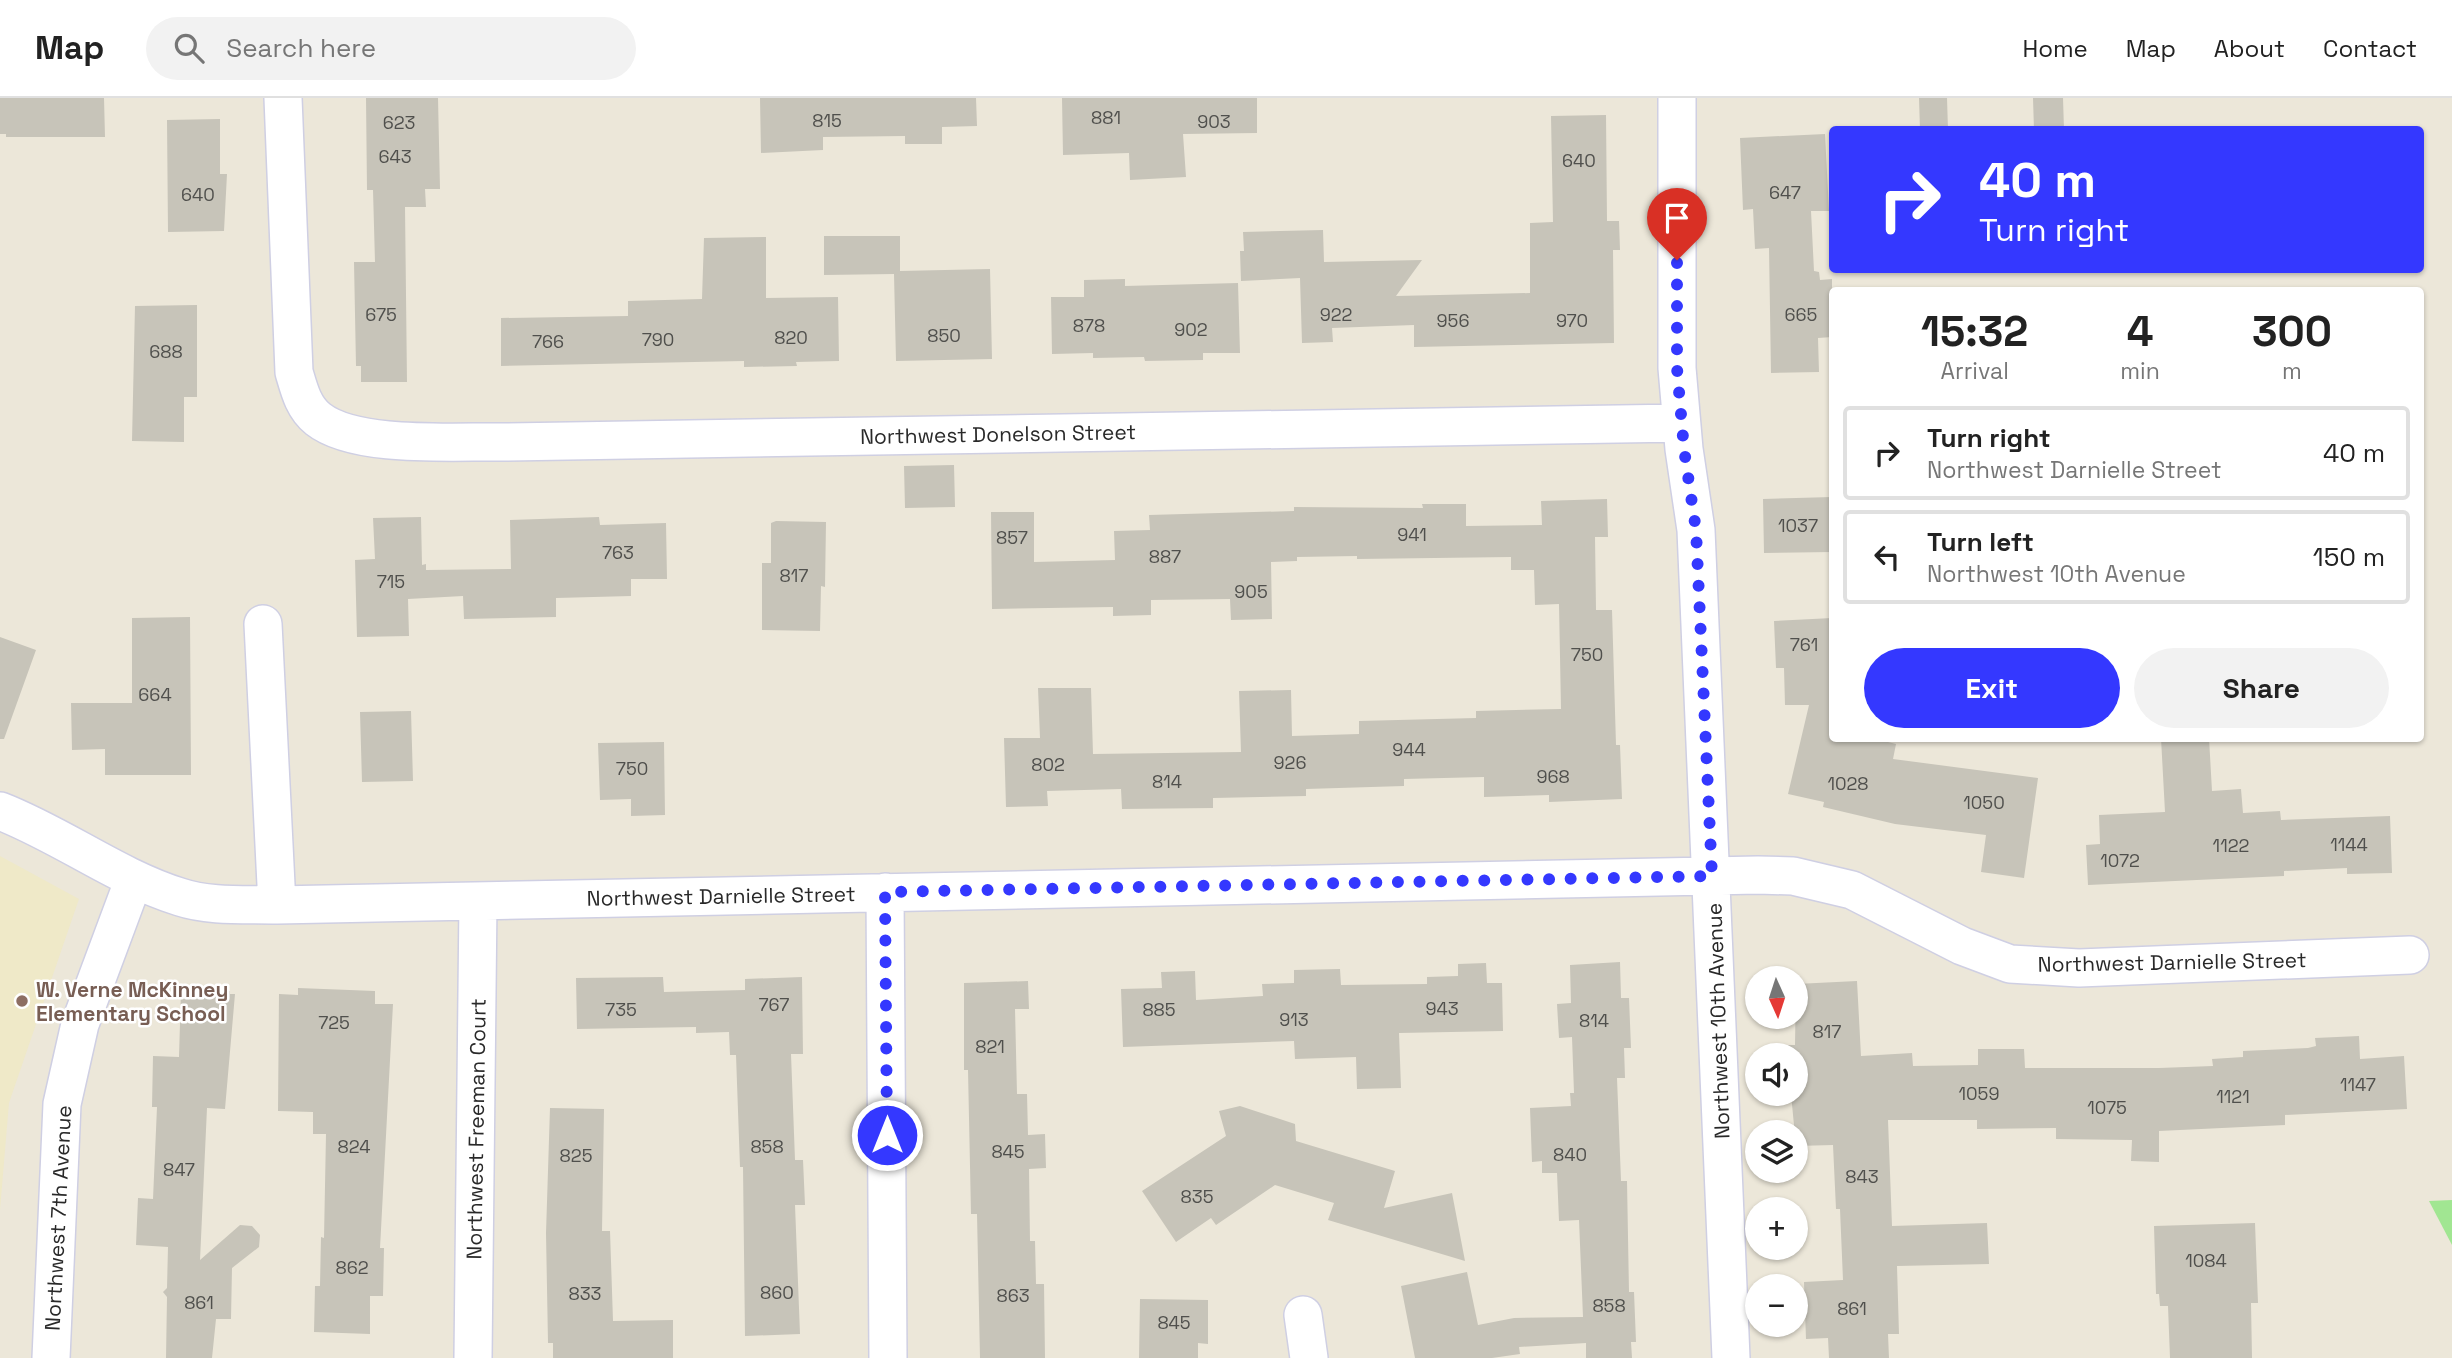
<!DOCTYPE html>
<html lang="en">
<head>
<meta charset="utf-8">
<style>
	body { margin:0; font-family:"Space Grotesk",sans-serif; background:#f2f2f2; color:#222; height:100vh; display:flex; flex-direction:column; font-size:26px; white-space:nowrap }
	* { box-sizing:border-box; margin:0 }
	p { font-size:23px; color:#767676 }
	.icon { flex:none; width:38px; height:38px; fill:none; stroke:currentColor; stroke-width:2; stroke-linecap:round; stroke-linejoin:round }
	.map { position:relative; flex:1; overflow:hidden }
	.details { position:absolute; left:1829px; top:189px; width:595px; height:455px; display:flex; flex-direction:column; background:#fff; border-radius:7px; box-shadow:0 2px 5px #0004 }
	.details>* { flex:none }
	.top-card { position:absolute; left:1829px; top:28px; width:595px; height:147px; border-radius:7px; box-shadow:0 2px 5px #0004; background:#3438ff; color:#fff; overflow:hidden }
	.needle { width:46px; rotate:177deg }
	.controls { position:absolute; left:1745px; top:868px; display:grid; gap:14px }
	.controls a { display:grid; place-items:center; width:63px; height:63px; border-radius:50%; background:#fff; box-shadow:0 2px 5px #0004; font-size:35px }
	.pin { position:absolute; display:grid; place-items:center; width:60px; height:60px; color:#fff; margin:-72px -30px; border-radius:50% 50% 50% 0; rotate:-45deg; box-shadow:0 0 7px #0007 }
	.pin .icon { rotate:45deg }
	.me { position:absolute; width:77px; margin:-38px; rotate:0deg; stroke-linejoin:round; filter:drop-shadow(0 0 5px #0008) }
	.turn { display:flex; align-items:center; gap:24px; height:147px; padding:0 35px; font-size:32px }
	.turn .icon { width:91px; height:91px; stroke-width:2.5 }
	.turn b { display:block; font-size:49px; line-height:60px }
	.eta { display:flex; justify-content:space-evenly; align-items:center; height:119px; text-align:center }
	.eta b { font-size:42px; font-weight:600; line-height:49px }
	.button { display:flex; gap:14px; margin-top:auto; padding:14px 35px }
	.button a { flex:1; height:80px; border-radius:42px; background:#3438ff; color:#fff; font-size:28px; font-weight:600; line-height:80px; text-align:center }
	.button a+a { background:#f2f2f2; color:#222 }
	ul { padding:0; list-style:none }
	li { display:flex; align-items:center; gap:21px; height:94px; margin:0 14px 10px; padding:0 21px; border:4px solid #e0e0e0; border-radius:7px }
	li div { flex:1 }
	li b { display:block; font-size:26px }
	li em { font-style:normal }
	header { display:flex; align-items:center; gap:42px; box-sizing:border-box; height:98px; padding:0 35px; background:#fff; border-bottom:2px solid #e0e0e0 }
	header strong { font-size:33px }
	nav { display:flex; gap:38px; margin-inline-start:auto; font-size:24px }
	.search { width:490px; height:63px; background:#f2f2f2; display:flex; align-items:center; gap:18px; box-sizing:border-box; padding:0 24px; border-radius:38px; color:#767676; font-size:26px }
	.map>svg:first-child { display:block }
	.education { fill:#efe9c8 }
	.green { fill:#a1e692 }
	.building { fill:#c7c4b9 }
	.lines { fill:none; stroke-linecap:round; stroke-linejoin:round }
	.minor-casing { stroke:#cfcfe3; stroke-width:40 }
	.minor { stroke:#fff; stroke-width:37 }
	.route { stroke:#3438ff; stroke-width:12; stroke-dasharray:0 21.6 }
	.education-dot { fill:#8d6e63; stroke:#fff; stroke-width:2.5 }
	.labels { text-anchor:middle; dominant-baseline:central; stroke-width:5; stroke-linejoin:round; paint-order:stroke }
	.number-label { font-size:18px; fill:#50504d }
	.street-label { font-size:21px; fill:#292929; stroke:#fff }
	.education-label { font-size:21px; font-weight:bold; fill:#785e54; stroke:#fff; text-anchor:start }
</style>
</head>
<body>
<header>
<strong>Map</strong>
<div class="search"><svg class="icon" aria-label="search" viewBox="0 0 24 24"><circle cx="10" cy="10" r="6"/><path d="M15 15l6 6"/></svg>Search here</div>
<nav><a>Home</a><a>Map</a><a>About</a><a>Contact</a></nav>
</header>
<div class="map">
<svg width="2452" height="1260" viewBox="0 0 2452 1260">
	<rect width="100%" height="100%" fill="#ece7d9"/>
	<!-- education -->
	<path class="education" d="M 0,758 L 79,801 L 9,1005 L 0,1112 Z"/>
	<!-- green -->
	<path class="green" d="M 2452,1102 L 2452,1147 L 2429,1103 Z"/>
	<!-- building -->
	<path class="building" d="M 0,0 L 104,0 L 105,39 L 6,39 L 6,36 L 0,36 Z
		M 366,0 L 438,0 L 440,91 L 425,91 L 426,109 L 405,109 L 407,284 L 361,284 L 361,268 L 356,268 L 354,164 L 375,164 L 373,92 L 367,92 Z
		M 760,0 L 976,0 L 977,28 L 942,29 L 942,46 L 905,46 L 905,38 L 823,39 L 823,52 L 761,55 Z
		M 1062,0 L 1257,0 L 1257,35 L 1183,36 L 1186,79 L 1130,82 L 1129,55 L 1063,57 Z
		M 1919,0 L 1947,0 L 1948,32 L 1920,32 Z
		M 2033,0 L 2063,0 L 2064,32 L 2034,32 Z
		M 1606,17 L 1607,123 L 1619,123 L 1620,152 L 1613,152 L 1614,245 L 1414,249 L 1414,227 L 1332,230 L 1333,244 L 1302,245 L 1300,180 L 1241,183 L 1240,153 L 1244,153 L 1243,134 L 1323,132 L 1324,164 L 1422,162 L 1396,198 L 1530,195 L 1530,125 L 1553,124 L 1551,18 Z
		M 220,21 L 220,76 L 227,76 L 224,133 L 168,134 L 167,22 Z
		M 1825,36 L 1829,113 L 1811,113 L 1814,173 L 1819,174 L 1820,182 L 1832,181 L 1832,239 L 1818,240 L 1819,274 L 1771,275 L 1769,150 L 1755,151 L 1753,111 L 1743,112 L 1740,40 Z
		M 824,138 L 900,138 L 900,173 L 990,171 L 992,261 L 896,263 L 894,176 L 824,177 Z
		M 766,139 L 766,200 L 838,199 L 839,263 L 796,264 L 797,268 L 744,269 L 744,263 L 501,268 L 501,220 L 628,218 L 628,203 L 702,201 L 704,140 Z
		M 1125,181 L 1125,188 L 1238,185 L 1240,255 L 1203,255 L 1203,262 L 1145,263 L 1144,259 L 1093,260 L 1093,255 L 1052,256 L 1051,199 L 1084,199 L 1084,182 Z
		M 197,207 L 197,299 L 184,299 L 184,344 L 132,343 L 135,208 Z
		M 954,367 L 955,409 L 905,410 L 904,368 Z
		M 1832,399 L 1832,454 L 1764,455 L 1763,401 Z
		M 1607,401 L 1608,439 L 1595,439 L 1596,512 L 1612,512 L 1616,647 L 1620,647 L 1622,701 L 1549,704 L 1549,697 L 1484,699 L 1484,679 L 1404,681 L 1404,688 L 1306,691 L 1306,698 L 1213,700 L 1213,710 L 1122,711 L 1121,691 L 1047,693 L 1048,708 L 1006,709 L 1004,640 L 1040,640 L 1038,590 L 1091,590 L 1093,656 L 1241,654 L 1239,593 L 1291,592 L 1292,638 L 1359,636 L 1359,623 L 1476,620 L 1476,613 L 1561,611 L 1559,506 L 1535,507 L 1534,472 L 1511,472 L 1511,459 L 1357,461 L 1357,458 L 1297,459 L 1297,463 L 1271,464 L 1272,521 L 1231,522 L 1230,501 L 1151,502 L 1151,517 L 1113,518 L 1113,509 L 992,511 L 991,414 L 1034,414 L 1034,464 L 1115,462 L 1114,433 L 1150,432 L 1149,417 L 1294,413 L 1294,409 L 1423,410 L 1422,406 L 1466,406 L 1466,428 L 1542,427 L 1541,403 Z
		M 421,419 L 422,467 L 426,466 L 426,472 L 511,471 L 510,422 L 599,419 L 600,427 L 666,425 L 667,481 L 631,481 L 631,498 L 556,500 L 556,519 L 464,521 L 463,498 L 408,501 L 409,538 L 357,539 L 355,462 L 375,461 L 373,420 Z
		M 776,423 L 826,424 L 825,489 L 821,488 L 820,533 L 762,532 L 762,465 L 771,465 L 771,425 Z
		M 190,519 L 191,677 L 105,677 L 105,651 L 72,652 L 71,605 L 132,605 L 132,520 Z
		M 1832,520 L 1832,640 L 1872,640 L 1896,646 L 1893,661 L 2038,680 L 2024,780 L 1981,774 L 1986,737 L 1895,726 L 1823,709 L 1824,704 L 1788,696 L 1809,607 L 1785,607 L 1784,570 L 1776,570 L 1774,523 Z
		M 0,539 L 36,552 L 4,641 L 0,641 Z
		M 411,613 L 413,683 L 362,684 L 360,614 Z
		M 2161,640 L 2209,640 L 2212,693 L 2241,691 L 2243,715 L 2280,713 L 2281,722 L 2390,718 L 2392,775 L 2347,776 L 2347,770 L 2284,773 L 2284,778 L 2088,787 L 2086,747 L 2100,746 L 2099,717 L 2165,714 Z
		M 664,644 L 665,717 L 631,718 L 631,701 L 600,702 L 598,645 Z
		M 1620,864 L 1621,900 L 1629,900 L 1631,950 L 1624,950 L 1625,980 L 1617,980 L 1621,1083 L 1627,1083 L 1629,1194 L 1634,1194 L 1636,1244 L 1631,1244 L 1632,1260 L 1586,1260 L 1586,1245 L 1519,1249 L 1520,1256 L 1492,1260 L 1415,1260 L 1401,1188 L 1467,1174 L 1478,1227 L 1514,1220 L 1583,1219 L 1579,1122 L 1559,1123 L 1557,1075 L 1542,1075 L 1542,1063 L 1532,1064 L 1530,1010 L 1571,1008 L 1570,995 L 1574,995 L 1572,939 L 1559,940 L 1557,906 L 1571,905 L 1570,867 Z
		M 1486,865 L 1487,885 L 1502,885 L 1503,933 L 1399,935 L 1401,990 L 1357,991 L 1356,959 L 1295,961 L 1294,943 L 1123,949 L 1121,891 L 1162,890 L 1161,874 L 1195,873 L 1196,902 L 1263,898 L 1262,886 L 1294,885 L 1294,872 L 1340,871 L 1341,887 L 1427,886 L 1427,879 L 1458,878 L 1458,866 Z
		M 663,879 L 664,894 L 745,892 L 745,881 L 802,879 L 803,956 L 791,956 L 795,1062 L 803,1062 L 805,1107 L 795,1107 L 800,1236 L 745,1238 L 743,1069 L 740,1069 L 736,957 L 730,957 L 729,934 L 696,935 L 696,929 L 577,931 L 576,880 Z
		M 1028,883 L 1029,911 L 1015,911 L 1017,996 L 1027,996 L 1028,1037 L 1045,1036 L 1046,1070 L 1029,1071 L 1030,1143 L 1035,1143 L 1036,1186 L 1044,1186 L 1045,1260 L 980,1260 L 977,1116 L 971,1116 L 968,972 L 964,972 L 964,885 Z
		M 1857,883 L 1861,958 L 1912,955 L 1913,968 L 1978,967 L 1978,951 L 2024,951 L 2025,970 L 2159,970 L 2213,968 L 2212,961 L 2243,959 L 2243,953 L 2308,950 L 2316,948 L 2315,940 L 2359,938 L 2360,961 L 2404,958 L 2407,1011 L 2285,1017 L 2285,1027 L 2159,1033 L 2159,1064 L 2131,1063 L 2132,1042 L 2056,1041 L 2056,1030 L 1977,1031 L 1977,1022 L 1888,1022 L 1892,1128 L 1987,1125 L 1989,1166 L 1897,1168 L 1899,1236 L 1888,1236 L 1889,1260 L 1829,1260 L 1828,1240 L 1806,1241 L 1804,1184 L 1843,1182 L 1840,1111 L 1836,1111 L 1833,1047 L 1796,1048 L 1791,996 L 1796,996 L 1796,957 L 1789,957 L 1788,947 L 1795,947 L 1796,886 Z
		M 298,890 L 375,893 L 375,906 L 393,906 L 380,1150 L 384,1150 L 383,1198 L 370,1198 L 370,1236 L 314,1234 L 315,1188 L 320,1188 L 321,1139 L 324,1140 L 326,1036 L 313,1036 L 313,1014 L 278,1013 L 279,896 L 298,897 Z
		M 181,892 L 230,893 L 230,896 L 235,896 L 225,1011 L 207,1010 L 200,1162 L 240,1127 L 252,1128 L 260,1137 L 259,1149 L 232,1170 L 231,1221 L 216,1221 L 212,1260 L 166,1260 L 167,1199 L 163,1194 L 167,1190 L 168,1149 L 136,1147 L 138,1100 L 153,1101 L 157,1009 L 152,1009 L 153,958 L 179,959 Z
		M 1240,1008 L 1295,1026 L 1296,1043 L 1395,1073 L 1384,1110 L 1452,1095 L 1465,1163 L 1328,1122 L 1334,1105 L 1275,1087 L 1216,1127 L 1211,1120 L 1176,1144 L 1142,1093 L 1226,1038 L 1219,1013 Z
		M 550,1010 L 604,1011 L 602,1133 L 610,1133 L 613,1223 L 673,1222 L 673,1260 L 553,1260 L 553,1245 L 548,1245 L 546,1135 Z
		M 2255,1125 L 2258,1205 L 2251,1205 L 2252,1260 L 2170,1260 L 2168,1208 L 2160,1208 L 2159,1196 L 2156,1196 L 2154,1128 Z
		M 1140,1201 L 1208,1202 L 1208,1246 L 1198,1245 L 1198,1260 L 1139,1260 Z"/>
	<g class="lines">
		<defs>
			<path id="minor" d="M 283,0 L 294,274 C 299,291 303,309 318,321 C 356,351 456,343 504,344 L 1681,325
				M 1677,0 L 1677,270 L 1684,351 L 1696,432 L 1731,1260
				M 263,526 L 277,807
				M 0,713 C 62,737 116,779 180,799 C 210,809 246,806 277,807 L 1758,777 L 1793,778 L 1852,792 L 1962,848 L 2010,866 L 2079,870 L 2410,857
				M 885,794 L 888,1260
				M 1303,1217 L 1309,1260
				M 51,1260 L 62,1006 L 80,926 L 134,781
				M 473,1260 L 478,803"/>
		</defs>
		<!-- minor casing -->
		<use href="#minor" class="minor-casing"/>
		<!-- minor -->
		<use href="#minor" class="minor"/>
	</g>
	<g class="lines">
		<!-- route -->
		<path class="route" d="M 887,1037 L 885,794 L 1712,778 L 1696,432 L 1684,351 L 1677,270 L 1677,162"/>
	</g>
	<!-- markers -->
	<circle class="education-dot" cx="22" cy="903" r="7"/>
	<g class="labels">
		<!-- number labels -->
		<g class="number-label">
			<text x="1106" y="19">881</text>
			<text x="827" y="22">815</text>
			<text x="1214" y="23">903</text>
			<text x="399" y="24">623</text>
			<text x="395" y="58">643</text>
			<text x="1579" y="62">640</text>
			<text x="1785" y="94">647</text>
			<text x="198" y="96">640</text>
			<text x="381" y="216">675</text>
			<text x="1336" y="216">922</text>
			<text x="1801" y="216">665</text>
			<text x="1453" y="222">956</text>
			<text x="1572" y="222">970</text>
			<text x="1089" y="227">878</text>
			<text x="1191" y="231">902</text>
			<text x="944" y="237">850</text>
			<text x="791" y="239">820</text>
			<text x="658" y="241">790</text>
			<text x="548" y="243">766</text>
			<text x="166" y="253">688</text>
			<text x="1798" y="427">1037</text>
			<text x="1412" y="436">941</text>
			<text x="1012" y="439">857</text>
			<text x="618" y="454">763</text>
			<text x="1165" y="458">887</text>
			<text x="794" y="477">817</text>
			<text x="391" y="483">715</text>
			<text x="1251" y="493">905</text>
			<text x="1804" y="546">761</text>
			<text x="1587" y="556">750</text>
			<text x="155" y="596">664</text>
			<text x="1409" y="651">944</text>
			<text x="1290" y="664">926</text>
			<text x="1048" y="666">802</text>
			<text x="632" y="670">750</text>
			<text x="1553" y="678">968</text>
			<text x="1167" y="683">814</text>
			<text x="1848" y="685">1028</text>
			<text x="1984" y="704">1050</text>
			<text x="2349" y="746">1144</text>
			<text x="2231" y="747">1122</text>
			<text x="2120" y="762">1072</text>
			<text x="774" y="906">767</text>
			<text x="1442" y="910">943</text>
			<text x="621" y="911">735</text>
			<text x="1159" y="911">885</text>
			<text x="1294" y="921">913</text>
			<text x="1594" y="922">814</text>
			<text x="334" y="924">725</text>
			<text x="1827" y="933">817</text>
			<text x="990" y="948">821</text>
			<text x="2358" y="986">1147</text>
			<text x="1979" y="995">1059</text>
			<text x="2233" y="998">1121</text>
			<text x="2107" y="1009">1075</text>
			<text x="354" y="1048">824</text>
			<text x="767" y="1048">858</text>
			<text x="1008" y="1053">845</text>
			<text x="1570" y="1056">840</text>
			<text x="576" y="1057">825</text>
			<text x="179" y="1071">847</text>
			<text x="1862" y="1078">843</text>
			<text x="1197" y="1098">835</text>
			<text x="2206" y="1162">1084</text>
			<text x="352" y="1169">862</text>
			<text x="777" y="1194">860</text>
			<text x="585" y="1195">833</text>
			<text x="1013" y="1197">863</text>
			<text x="199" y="1204">861</text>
			<text x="1609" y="1207">858</text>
			<text x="1852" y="1210">861</text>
			<text x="1174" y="1224">845</text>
		</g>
		<!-- street labels -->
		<g class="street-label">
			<text transform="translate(998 336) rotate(-1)">Northwest Donelson Street</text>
			<text transform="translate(721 798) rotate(-1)">Northwest Darnielle Street</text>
			<text transform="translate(2172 864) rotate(-1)">Northwest Darnielle Street</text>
			<text transform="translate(1718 923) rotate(-92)">Northwest 10th Avenue</text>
			<text transform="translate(476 1031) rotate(-89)">Northwest Freeman Court</text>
			<text transform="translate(58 1120) rotate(-87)">Northwest 7th Avenue</text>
		</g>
		<!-- education labels -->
		<g class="education-label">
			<text x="36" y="891">W. Verne McKinney<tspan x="36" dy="24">Elementary School</tspan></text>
		</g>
	</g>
</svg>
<div class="controls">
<a><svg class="needle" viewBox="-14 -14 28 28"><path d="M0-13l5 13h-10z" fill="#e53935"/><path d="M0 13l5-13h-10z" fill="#767676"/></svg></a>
<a><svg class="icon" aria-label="sound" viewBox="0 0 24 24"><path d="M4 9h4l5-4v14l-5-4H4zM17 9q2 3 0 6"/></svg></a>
<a><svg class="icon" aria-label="layers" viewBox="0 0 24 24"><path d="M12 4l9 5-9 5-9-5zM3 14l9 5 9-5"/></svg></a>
<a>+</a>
<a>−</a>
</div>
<div class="pin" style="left:1677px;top:162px;background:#d93025"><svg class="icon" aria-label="arrive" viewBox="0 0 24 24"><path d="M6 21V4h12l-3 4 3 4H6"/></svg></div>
<svg class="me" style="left:887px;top:1037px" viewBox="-20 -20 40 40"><circle r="17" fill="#3438ff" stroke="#fff" stroke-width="3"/><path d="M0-11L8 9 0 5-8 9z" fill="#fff"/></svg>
<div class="top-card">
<div class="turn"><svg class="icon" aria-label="right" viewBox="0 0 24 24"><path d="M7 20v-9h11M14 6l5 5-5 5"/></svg><div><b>40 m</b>Turn right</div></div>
</div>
<section class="details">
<div class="eta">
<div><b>15:32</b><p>Arrival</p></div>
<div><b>4</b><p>min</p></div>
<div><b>300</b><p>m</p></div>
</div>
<ul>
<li><svg class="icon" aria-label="right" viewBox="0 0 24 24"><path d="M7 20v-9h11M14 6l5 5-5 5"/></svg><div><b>Turn right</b><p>Northwest Darnielle Street</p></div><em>40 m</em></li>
<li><svg class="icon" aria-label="left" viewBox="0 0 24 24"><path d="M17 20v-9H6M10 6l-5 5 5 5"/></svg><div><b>Turn left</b><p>Northwest 10th Avenue</p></div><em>150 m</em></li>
</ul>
<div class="button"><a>Exit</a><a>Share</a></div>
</section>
</div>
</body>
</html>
